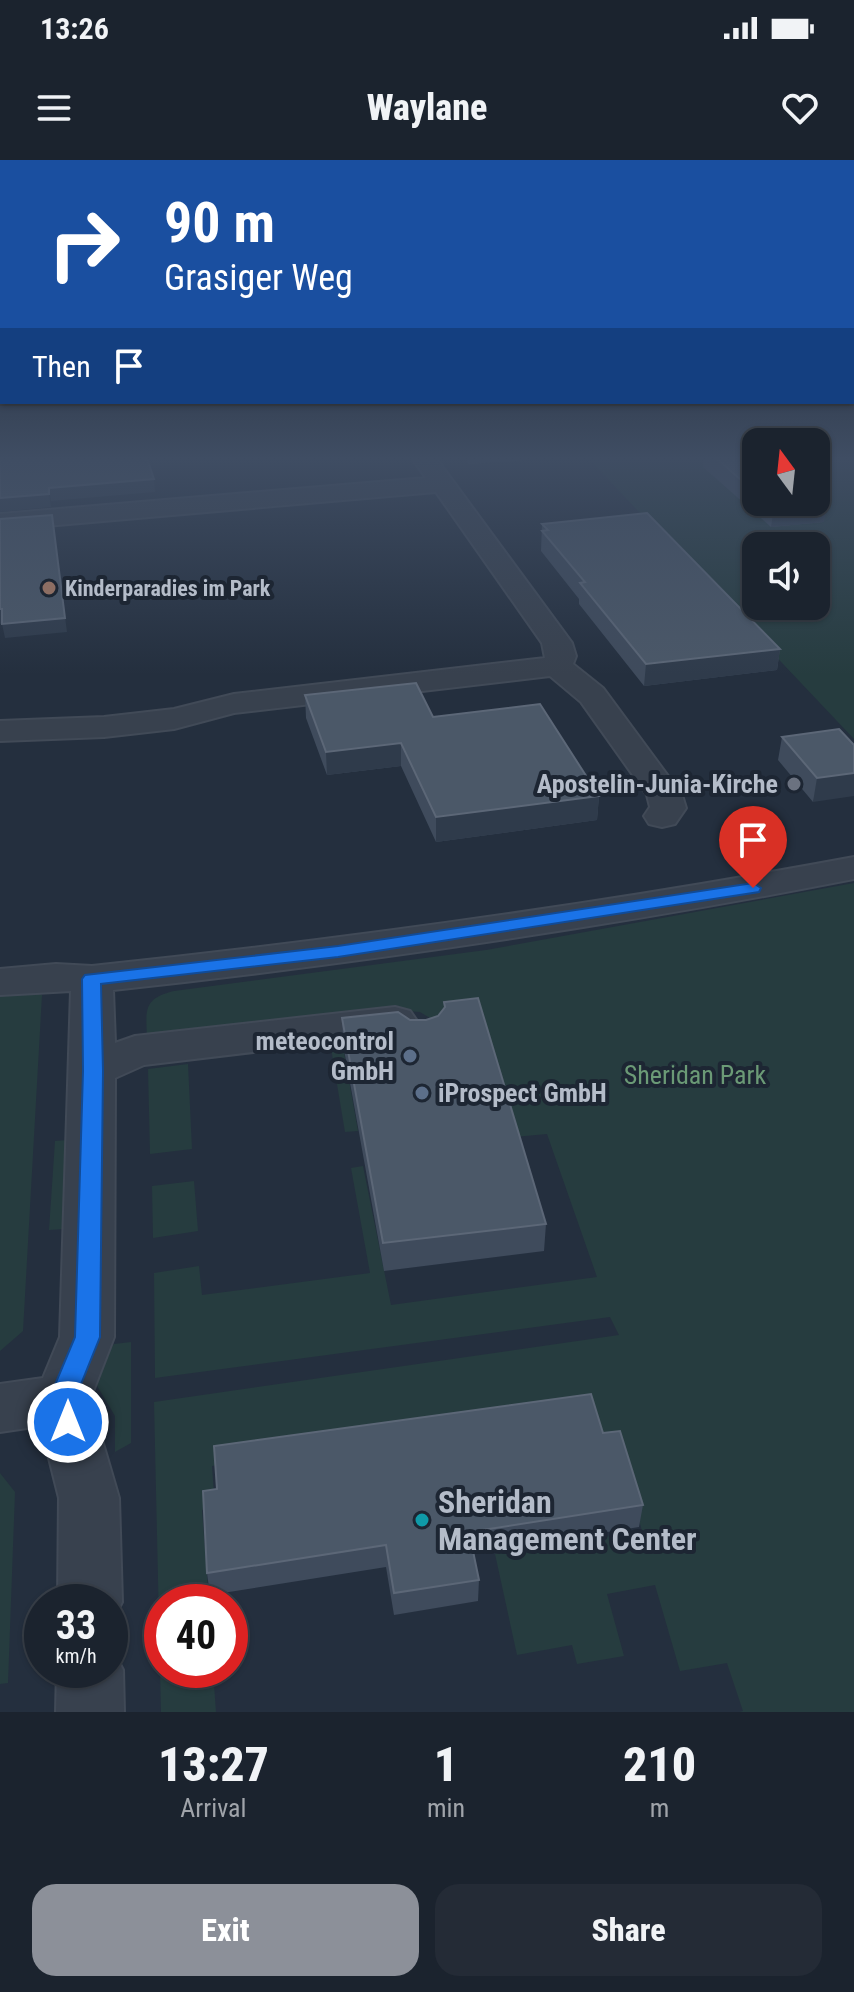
<!DOCTYPE html>
<html lang="en">
<head>
<meta charset="utf-8">
<style>
	body { margin:0; font-family:"Roboto Condensed",sans-serif; background:#242b36; color:#f1f3f6; height:100vh; display:flex; flex-direction:column; font-size:30px; white-space:nowrap }
	* { box-sizing:border-box; margin:0 }
	p { font-size:26px; color:#a0a4aa }
	.icon { flex:none; width:44px; height:44px; fill:none; stroke:currentColor; stroke-width:2; stroke-linecap:round; stroke-linejoin:round }
	.map { position:relative; height:1552px; overflow:hidden }
	.sheet { display:flex; flex-direction:column; background:#1b232e; flex:1 }
	.sheet>* { flex:none }
	.banner { position:absolute; left:0px; top:0px; width:854px; height:244px; box-shadow:0 2px 6px #0004,0 0 0 2px #39404a; background:#1a4fa0; color:#fff; overflow:hidden }
	.needle { width:52px; rotate:345deg }
	.tools { position:absolute; left:742px; top:268px; display:grid; gap:16px }
	.tools a { display:grid; place-items:center; width:88px; height:88px; border-radius:16px; background:#1b232e; box-shadow:0 2px 6px #0004,0 0 0 2px #39404a; font-size:40px }
	.speed { position:absolute; left:24px; top:1424px; display:flex; gap:16px; font-size:40px; font-weight:700; text-align:center }
	.speed>* { display:grid; place-content:center; width:104px; height:104px; border-radius:50%; background:#1b232e; box-shadow:0 2px 6px #0004,0 0 0 2px #39404a; line-height:1 }
	.speed small { font-size:20px; font-weight:400 }
	.speed .limit { border:12px solid #d22; background:#fff; color:#111 }
	.pin { position:absolute; display:grid; place-items:center; width:68px; height:68px; color:#fff; margin:-82px -34px; border-radius:50% 50% 50% 0; rotate:-45deg; box-shadow:0 0 8px #0007 }
	.pin .icon { rotate:45deg }
	.me { position:absolute; width:88px; margin:-44px; rotate:0deg; stroke-linejoin:round; filter:drop-shadow(0 0 6px #0008) }
	.turn { display:flex; align-items:center; gap:28px; height:168px; padding:0 32px; font-size:36px }
	.turn .icon { width:104px; height:104px; stroke-width:2.5 }
	.turn b { display:block; font-size:56px; line-height:68px }
	.then { display:flex; align-items:center; height:76px; padding:0 32px; background:#0003; gap:16px; font-size:30px }
	.eta { display:flex; justify-content:space-evenly; align-items:center; height:136px; text-align:center }
	.eta b { font-size:48px; font-weight:800; line-height:56px }
	.primary-button { display:flex; gap:16px; margin-top:auto; padding:16px 32px }
	.primary-button a { flex:1; height:92px; border-radius:24px; background:#8c9099; color:#fff; font-size:32px; font-weight:800; line-height:92px; text-align:center }
	.primary-button a+a { background:#242b36; color:#f1f3f6 }
	.status { display:flex; justify-content:space-between; align-items:center; height:56px; padding:0 40px; background:#1b232e; direction:ltr }
	.status svg { height:22px; fill:currentColor }
	header { display:flex; justify-content:space-between; align-items:center; height:104px; padding:0 32px; background:#1b232e; font-size:36px; font-weight:800 }
	.map>svg:first-child { display:block }
	.green { fill:#263c3f; fill-rule:evenodd }
	.lines { fill:none; stroke-linecap:round; stroke-linejoin:round }
	.minor-casing { stroke:#414a57; stroke-width:4 }
	.minor { fill:#38414e; fill-rule:evenodd }
	.wall { fill:#3f4b5c }
	.shaded-wall { fill:#2f3b4b }
	.building { fill:#4b5868; stroke:#5c6777; stroke-width:2 }
	.route { fill:#1a73e8; stroke:#114b97; stroke-width:2 }
	.education-dot { fill:#8d6e63; stroke:#1d2633; stroke-width:3 }
	.worship-dot { fill:#6b7280; stroke:#1d2633; stroke-width:3 }
	.service-dot { fill:#5c6f8a; stroke:#1d2633; stroke-width:3 }
	.culture-dot { fill:#0f9aa8; stroke:#1d2633; stroke-width:3 }
	.labels { text-anchor:middle; dominant-baseline:central; stroke-width:8; stroke-linejoin:round; paint-order:stroke }
	.far-poi-label { font-size:22px; font-weight:bold; fill:#b4bcc9; stroke:#1d2633; text-anchor:start }
	.poi-label { font-size:26px; font-weight:bold; fill:#b4bcc9; stroke:#1d2633; text-anchor:end }
	.park-label { font-size:26px; fill:#6b9a76; stroke:#1d2633 }
	.near-poi-label { font-size:32px; font-weight:bold; fill:#b4bcc9; stroke:#1d2633; text-anchor:start }
</style>
</head>
<body>
<div class="status"><b>13:26</b><svg viewBox="0 0 49 12"><path d="M0 12V9h3v3zM5 12V6h3v6zM10 12V3h3v9zM15 12V0h3v12zM26 1h20v11H26zM47 4h2v5h-2z"/></svg></div>
<header><svg class="icon" aria-label="menu" viewBox="0 0 24 24"><path d="M4 6h16M4 12h16M4 18h16"/></svg>Waylane<svg class="icon" aria-label="heart" viewBox="0 0 24 24"><path d="M12 20l-8-8c-3-5 5-10 8-4 3-6 11-1 8 4z"/></svg></header>
<div class="map">
<svg width="854" height="1552" viewBox="0 0 854 1552">
	<rect width="100%" height="100%" fill="#242f3e"/>
	<!-- green -->
	<path class="green" d="M 588,298 L 756,298 L 756,342 L 816,342 L 816,298 L 854,298 L 854,579 ZM 756,386 L 816,386 L 816,446 L 756,446 Z
		M 854,723 L 854,1552 L 739,1552 L 743,1551 L 727,1503 L 680,1511 L 655,1425 L 607,1434 L 624,1496 L 577,1504 L 572,1485 L 517,1495 L 495,1394 L 642,1371 L 620,1291 L 604,1292 L 592,1253 L 212,1306 L 215,1347 L 202,1350 L 209,1442 L 162,1442 L 162,1510 L 213,1510 L 216,1552 L 161,1552 L 154,1242 L 619,1175 L 610,1157 L 155,1218 L 154,1113 L 199,1106 L 202,1135 L 370,1113 L 351,1008 L 363,1006 L 391,1145 L 597,1117 L 547,974 L 514,977 L 435,861 L 420,852 L 394,850 L 147,883 C 147,853 140,839 174,831 L 486,790 Z
		M 28,828 L 42,835 L 23,1171 L 0,1191 L 0,831 Z
		M 342,881 L 358,971 L 345,972 L 330,882 Z
		M 188,904 L 192,989 L 150,994 L 148,909 Z
		M 68,980 L 64,1069 L 49,1070 L 55,981 Z
		M 194,1021 L 198,1071 L 153,1078 L 152,1026 Z
		M 131,1182 L 131,1283 L 115,1292 L 115,1256 L 96,1224 L 101,1203 L 114,1184 Z
		M 0,1313 L 15,1332 L 8,1523 L 0,1524 Z"/>
	<g class="lines">
		<defs>
			<path id="minor" d="M 412,298 L 436,298 L 572,483 L 576,496 L 573,504 L 603,528 L 682,635 L 686,648 L 675,664 L 662,667 L 649,664 L 644,656 L 650,647 L 647,635 L 581,542 L 550,516 L 234,553 L 174,569 L 104,577 L 0,581 L 0,561 L 104,557 L 174,549 L 234,534 L 545,498 L 542,483 L 436,332 L 0,370 L 0,354 L 426,318 Z
				M 854,697 L 854,719 C 608,767 362,803 113,830 L 115,883 L 135,876 L 395,847 L 410,851 L 417,861 L 410,871 L 395,875 L 144,905 L 115,918 L 114,1177 L 90,1239 L 119,1338 L 122,1442 L 110,1465 L 110,1442 L 58,1442 L 59,1338 L 41,1266 L 0,1272 L 0,1224 L 43,1218 L 60,1177 L 71,831 L 0,835 L 0,809 L 56,804 L 92,806 C 348,779 601,744 854,697 Z
				M 110,1485 L 123,1510 L 124,1552 L 56,1552 L 57,1510 L 110,1510 Z"/>
		</defs>
		<!-- minor casing -->
		<use href="#minor" class="minor-casing"/>
		<!-- minor -->
		<use href="#minor" class="minor"/>
	</g>
	<!-- wall -->
	<path class="wall" d="M 465,298 L 560,298 L 469,304 Z
		M 704,298 L 756,298 L 756,342 L 816,342 L 824,362 L 771,367 L 703,307 Z
		M 542,364 L 780,489 L 777,510 L 644,526 L 579,444 L 579,439 L 541,391 Z
		M 305,535 L 433,557 L 599,636 L 597,660 L 436,682 L 401,606 L 327,615 L 306,558 Z
		M 839,569 L 813,642 L 778,600 L 782,577 Z
		M 444,842 L 546,1064 L 544,1091 L 384,1111 L 343,884 L 342,858 L 426,860 L 438,856 L 444,848 Z
		M 603,1273 L 643,1345 L 639,1367 L 474,1393 L 479,1420 L 478,1441 L 394,1455 L 386,1407 L 210,1435 L 207,1413 Z"/>
	<!-- shaded-wall -->
	<path class="shaded-wall" d="M 154,319 L 155,332 L 51,341 L 49,328 Z
		M 49,334 L 51,347 L 0,352 L 0,338 Z
		M 828,343 L 824,362 L 771,367 L 774,348 Z
		M 52,355 L 67,472 L 5,478 L 2,464 Z
		M 0,449 L 2,449 L 5,463 L 0,464 Z
		M 780,489 L 777,510 L 644,526 L 646,504 Z
		M 401,583 L 401,606 L 327,615 L 326,592 Z
		M 854,613 L 854,636 L 813,642 L 817,618 Z
		M 599,636 L 597,660 L 436,682 L 436,657 Z"/>
	<!-- building -->
	<path class="building" d="M 0,298 L 147,298 L 154,319 L 49,328 L 49,334 L 0,338 Z
		M 716,298 L 756,298 L 756,333 Z
		M 816,333 L 828,343 L 774,348 L 767,342 L 816,342 Z
		M 647,353 L 780,489 L 646,504 L 580,423 L 585,422 L 542,371 L 548,370 L 542,364 Z
		M 52,355 L 65,458 L 2,464 L 2,449 L 0,449 L 0,359 Z
		M 416,523 L 433,557 L 540,544 L 599,636 L 436,657 L 401,583 L 326,592 L 305,535 Z
		M 839,569 L 854,585 L 854,613 L 817,618 L 782,577 Z
		M 478,838 L 546,1064 L 383,1083 L 342,858 L 398,852 L 410,860 L 426,860 L 438,856 L 445,847 L 444,842 Z
		M 591,1234 L 603,1273 L 620,1271 L 643,1345 L 469,1372 L 479,1420 L 394,1433 L 386,1385 L 207,1413 L 203,1331 L 217,1329 L 214,1286 Z"/>
	<!-- sky -->
	<linearGradient id="sky" x2="0" y2="1"><stop stop-color="#141a22"/><stop offset="0.58" stop-color="#3f4d63"/><stop offset="1" stop-color="#3f4d63" stop-opacity="0"/></linearGradient>
	<rect width="854" height="515" fill="url(#sky)"/>
	<!-- route -->
	<path class="route" d="M 753,723 L 761,728 L 759,732 L 338,797 L 101,824 L 103,911 L 100,1177 L 75,1239 L 81,1262 L 78,1270 L 68,1273 L 59,1270 L 49,1239 L 75,1177 L 83,911 L 82,819 L 85,815 L 338,786 Z"/>
	<!-- markers -->
	<circle class="education-dot" cx="49" cy="428" r="8"/>
	<circle class="worship-dot" cx="794" cy="624" r="8"/>
	<g class="service-dot">
		<circle cx="410" cy="896" r="8"/>
		<circle cx="422" cy="933" r="8"/>
	</g>
	<circle class="culture-dot" cx="422" cy="1360" r="8"/>
	<g class="labels">
		<!-- far-poi labels -->
		<g class="far-poi-label">
			<text x="65" y="428">Kinderparadies im Park</text>
		</g>
		<!-- poi labels -->
		<g class="poi-label">
			<text x="778" y="624">Apostelin-Junia-Kirche</text>
			<text x="394" y="881">meteocontrol<tspan x="394" dy="30">GmbH</tspan></text>
			<text x="438" y="933" text-anchor="start">iProspect GmbH</text>
		</g>
		<!-- park labels -->
		<g class="park-label">
			<text x="695" y="915">Sheridan Park</text>
		</g>
		<!-- near-poi labels -->
		<g class="near-poi-label">
			<text x="438" y="1342">Sheridan<tspan x="438" dy="37">Management Center</tspan></text>
		</g>
	</g>
</svg>
<div class="tools">
<a><svg class="needle" viewBox="-14 -14 28 28"><path d="M0-13l5 13h-10z" fill="#e53935"/><path d="M0 13l5-13h-10z" fill="#a0a4aa"/></svg></a>
<a><svg class="icon" aria-label="sound" viewBox="0 0 24 24"><path d="M4 9h4l5-4v14l-5-4H4zM17 9q2 3 0 6"/></svg></a>
</div>
<div class="speed"><div>33<small>km/h</small></div><div class="limit">40</div></div>
<div class="pin" style="left:753px;top:728px;background:#d93025"><svg class="icon" aria-label="arrive" viewBox="0 0 24 24"><path d="M6 21V4h12l-3 4 3 4H6"/></svg></div>
<svg class="me" style="left:68px;top:1262px" viewBox="-20 -20 40 40"><circle r="17" fill="#1a73e8" stroke="#fff" stroke-width="3"/><path d="M0-11L8 9 0 5-8 9z" fill="#fff"/></svg>
<div class="banner">
<div class="turn"><svg class="icon" aria-label="right" viewBox="0 0 24 24"><path d="M7 20v-9h11M14 6l5 5-5 5"/></svg><div><b>90 m</b>Grasiger Weg</div></div>
<div class="then">Then<svg class="icon" aria-label="arrive" viewBox="0 0 24 24"><path d="M6 21V4h12l-3 4 3 4H6"/></svg></div>
</div>
</div>
<section class="sheet">
<div class="eta">
<div><b>13:27</b><p>Arrival</p></div>
<div><b>1</b><p>min</p></div>
<div><b>210</b><p>m</p></div>
</div>
<div class="primary-button"><a>Exit</a><a>Share</a></div>
</section>
</body>
</html>
